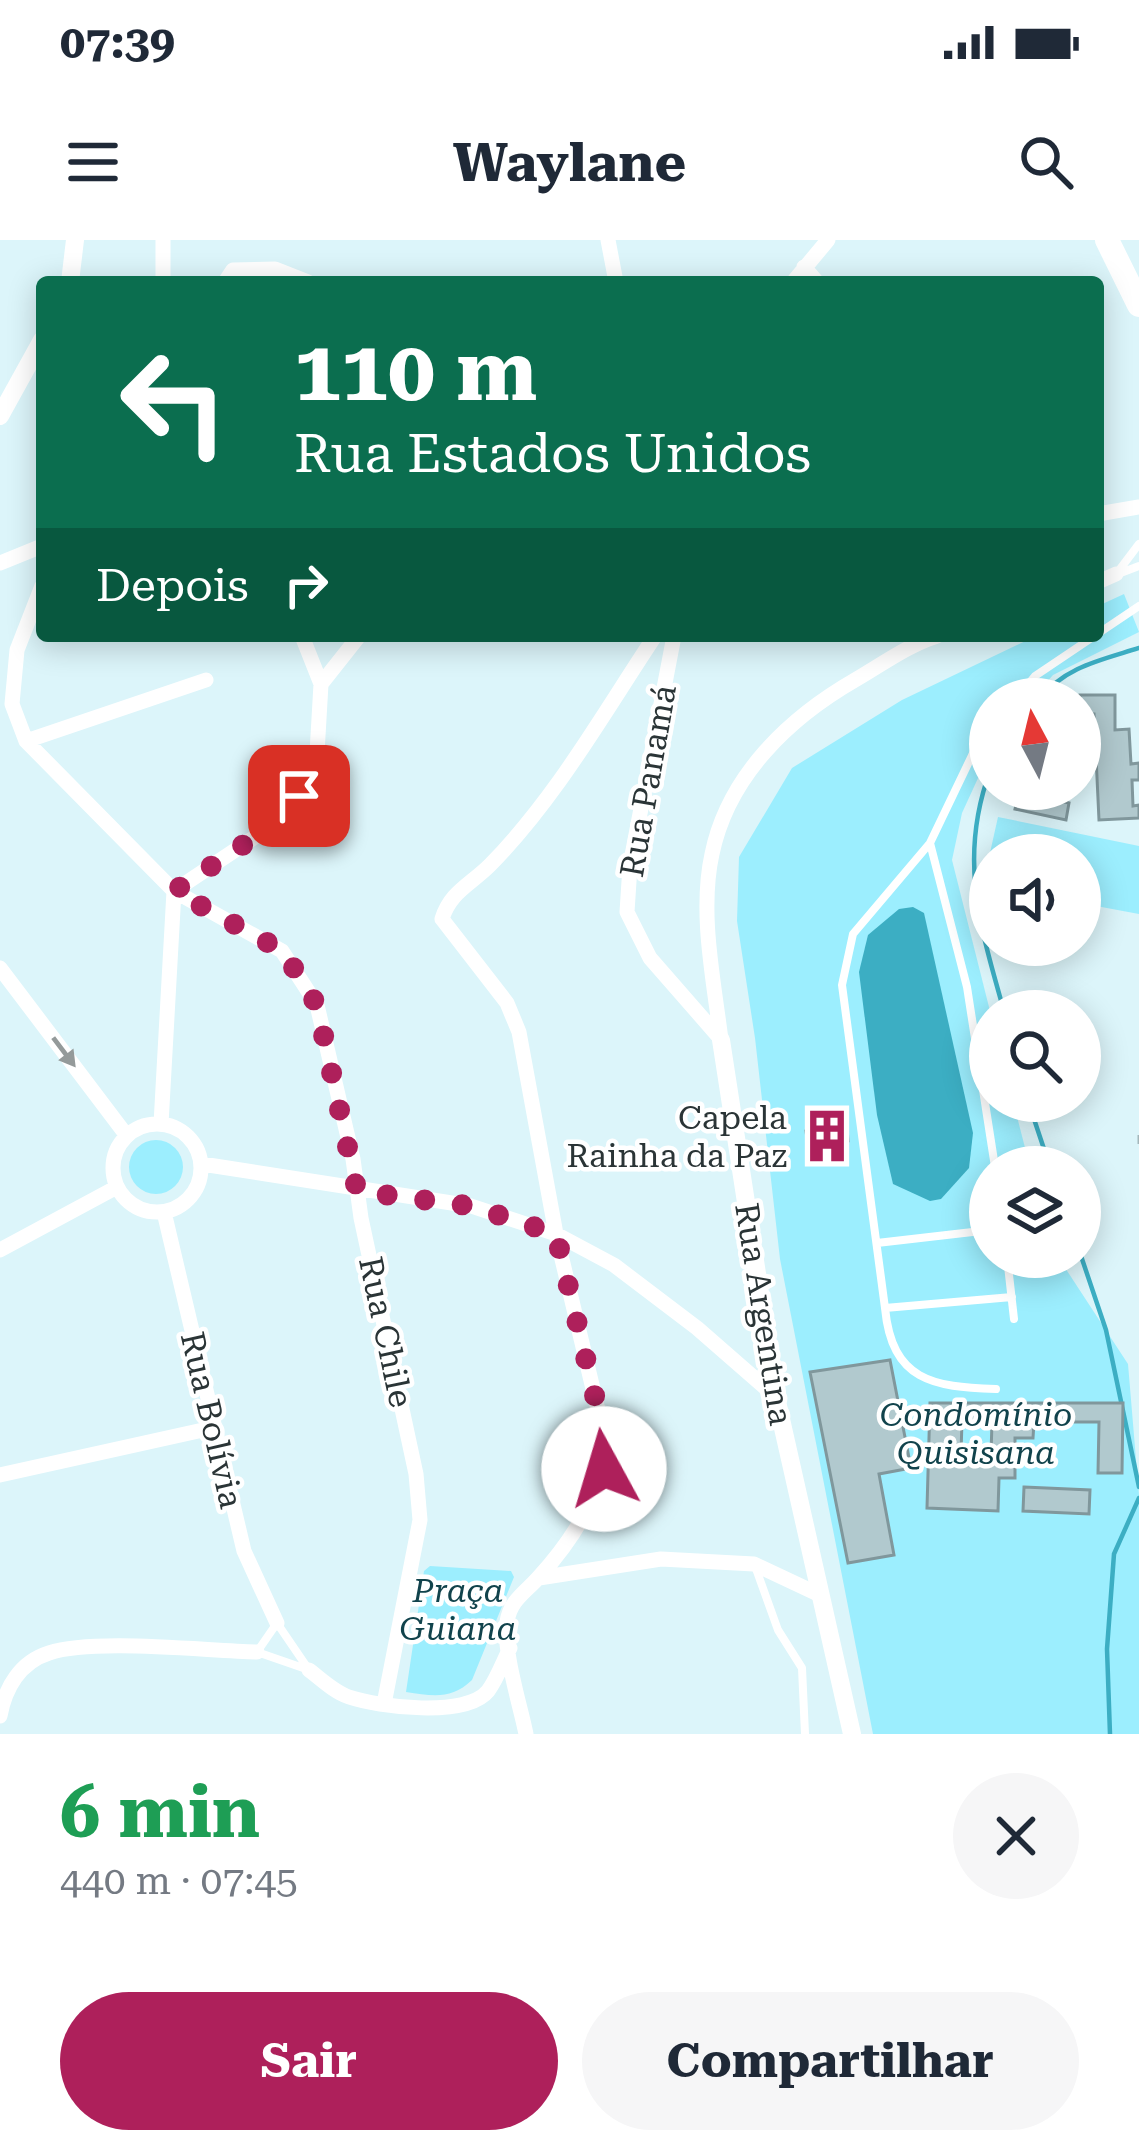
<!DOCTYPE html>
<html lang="pt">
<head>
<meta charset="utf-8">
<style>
	body { margin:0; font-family:"Roboto Serif",serif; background:#f6f6f7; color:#1f2937; height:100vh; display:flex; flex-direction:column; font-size:45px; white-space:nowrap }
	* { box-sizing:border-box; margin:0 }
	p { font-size:39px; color:#747a83 }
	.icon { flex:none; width:66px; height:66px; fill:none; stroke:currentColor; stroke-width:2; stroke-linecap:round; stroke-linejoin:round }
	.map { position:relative; height:1494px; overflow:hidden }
	.sheet { display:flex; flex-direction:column; background:#fff; flex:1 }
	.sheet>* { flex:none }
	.banner { position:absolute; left:36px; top:36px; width:1068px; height:366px; border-radius:12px; box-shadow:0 6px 30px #0003; background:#0b6e4f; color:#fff; overflow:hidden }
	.needle { width:78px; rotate:353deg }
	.buttons { position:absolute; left:969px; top:438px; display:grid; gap:24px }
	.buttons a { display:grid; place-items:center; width:132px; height:132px; border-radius:50%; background:#fff; box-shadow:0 6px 30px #0003; font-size:60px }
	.pin { position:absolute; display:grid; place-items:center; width:102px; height:102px; color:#fff; margin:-51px; border-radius:24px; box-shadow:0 6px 18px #0006 }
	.me { position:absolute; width:132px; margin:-66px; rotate:354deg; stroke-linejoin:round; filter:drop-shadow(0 0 9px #0008) }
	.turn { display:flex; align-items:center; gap:42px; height:252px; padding:0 60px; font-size:54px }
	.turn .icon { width:156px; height:156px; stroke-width:2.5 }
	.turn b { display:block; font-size:84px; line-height:102px }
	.then { display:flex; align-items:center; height:114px; padding:0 60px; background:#0003; gap:24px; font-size:45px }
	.round { display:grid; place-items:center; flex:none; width:126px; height:126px; border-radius:63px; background:#f6f6f7 }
	.overview { display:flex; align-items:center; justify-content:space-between; height:204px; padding:0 60px }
	h1 { font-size:72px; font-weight:700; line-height:90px; color:#1e9e55 }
	.action { display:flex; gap:24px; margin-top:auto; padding:24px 60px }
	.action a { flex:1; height:138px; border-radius:72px; background:#ae205b; color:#fff; font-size:48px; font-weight:700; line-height:138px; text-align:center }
	.action a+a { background:#f6f6f7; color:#1f2937 }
	.status { display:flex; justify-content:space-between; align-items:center; height:84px; padding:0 60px; background:#fff; direction:ltr }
	.status svg { height:33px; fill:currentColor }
	header { display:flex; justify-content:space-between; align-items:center; height:156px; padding:0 60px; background:#fff; font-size:54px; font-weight:700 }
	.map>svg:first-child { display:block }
	.green { fill:#9ceefe }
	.water { fill:#3caec3 }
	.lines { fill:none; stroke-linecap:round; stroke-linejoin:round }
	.stream { stroke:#3caec3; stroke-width:4.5 }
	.building { fill:#b1c9ce; stroke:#80979c; stroke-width:3; fill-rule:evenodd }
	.path { stroke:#a3b7bb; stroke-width:3; stroke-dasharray:9 6; stroke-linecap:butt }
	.service { stroke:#fff; stroke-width:8 }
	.minor { stroke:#fff; stroke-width:15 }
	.tertiary { stroke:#fff; stroke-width:18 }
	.primary { stroke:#fff; stroke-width:24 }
	.oneway { fill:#949a9a }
	.route { stroke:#ae205b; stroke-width:21; stroke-dasharray:0 37.8 }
	.labels { text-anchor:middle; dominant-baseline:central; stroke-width:9; stroke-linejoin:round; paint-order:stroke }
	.street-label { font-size:33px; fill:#2a3436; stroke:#fff }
	.poi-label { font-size:33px; fill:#2a3436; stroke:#fff; text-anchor:end }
	.park-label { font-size:33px; font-style:italic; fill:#11434c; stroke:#fff }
</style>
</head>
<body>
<div class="status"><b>07:39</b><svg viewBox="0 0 49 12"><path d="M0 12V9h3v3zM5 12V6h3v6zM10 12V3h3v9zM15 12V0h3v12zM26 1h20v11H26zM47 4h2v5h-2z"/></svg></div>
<header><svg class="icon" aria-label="menu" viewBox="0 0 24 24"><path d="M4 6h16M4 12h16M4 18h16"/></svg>Waylane<svg class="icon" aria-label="search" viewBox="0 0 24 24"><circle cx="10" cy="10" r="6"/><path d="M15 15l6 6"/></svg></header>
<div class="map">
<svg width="1139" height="1494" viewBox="0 0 1139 1494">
	<rect width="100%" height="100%" fill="#dcf5fa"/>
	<!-- green -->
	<path class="green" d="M 1124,354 L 1139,392 L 1053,435 L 1032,459 L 990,459 L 990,512 L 962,573 L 952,620 L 990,771 L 990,861 L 1013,861 L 1030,927 L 990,927 L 990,1017 L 1058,1017 L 1128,1124 L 1139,1255 L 1139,1494 L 873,1494 L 780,1019 L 755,798 L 737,681 L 739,617 L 792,528 L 902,460 L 1036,396 L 1098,396 L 1098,366 Z
		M 998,577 L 1139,606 L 1139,674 L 1080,663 L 1080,615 L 990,615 L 990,646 L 983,644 Z
		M129 927a27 27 0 1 1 54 0a27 27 0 1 1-54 0Z
		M 430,1326 L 511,1331 L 514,1337 L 472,1440 C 451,1460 433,1456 406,1452 L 424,1331 Z"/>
	<!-- water -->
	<path class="water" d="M 913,667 L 924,673 L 973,893 L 969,928 L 941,959 L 930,961 L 893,944 L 877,875 L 859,732 L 868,695 L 899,669 Z"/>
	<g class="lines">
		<!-- stream -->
		<path class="stream" d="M 1040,459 C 1064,427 1101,420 1139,408
			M 990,531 C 958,618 980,686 1004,771
			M 1028,861 L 1050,927
			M 1080,1013 L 1106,1090 L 1139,1247
			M 1110,1494 L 1107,1409 L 1114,1314 L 1139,1258"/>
	</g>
	<!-- building -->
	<path class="building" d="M 1080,455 L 1115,455 L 1115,490 L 1129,489 L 1131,524 L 1139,523 L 1139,540 L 1132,540 L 1133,566 L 1139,565 L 1139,578 L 1099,580 L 1094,474 L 1080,474 Z
		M 1019,552 L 1069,563 L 1066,580 L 1015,569 Z
		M 847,887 L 848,901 L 808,906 L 806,891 Z
		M 890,1120 L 911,1228 L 879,1234 L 894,1315 L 848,1323 L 810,1132 Z
		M 930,1163 L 1123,1163 L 1122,1233 L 1098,1233 L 1099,1182 L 1034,1182 L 1033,1198 L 1015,1198 L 1015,1238 L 999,1238 L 998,1271 L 927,1268 ZM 962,1181 L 992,1182 L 991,1214 L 961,1213 Z
		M 1024,1247 L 1090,1250 L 1089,1274 L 1023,1271 Z"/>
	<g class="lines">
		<!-- path -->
		<path class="path" d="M 1139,895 L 1139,909"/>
		<!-- service -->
		<path class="service" d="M 1117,333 L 1139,304
			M 1118,334 L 1139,326
			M 1016,459 L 1035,436 L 1139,366
			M 990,490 L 977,505 L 930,603 L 967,747 L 995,927
			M 930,603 L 853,694 L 842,745 L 885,1068 L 1012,1057
			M 877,1003 L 990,990
			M 1007,1017 L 1014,1079
			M 885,1068 C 892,1141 933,1147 996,1149
			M 755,1326 L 778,1390 L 802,1428 L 805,1494
			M 277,1383 L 309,1430 L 257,1412 Z"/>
		<!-- minor -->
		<path class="minor" d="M 608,0 L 616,42
			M 804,27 L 817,42
			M 163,42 L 163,0
			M 225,42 L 233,30 L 275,29 L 308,42
			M 793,42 L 828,0
			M 1098,274 L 1139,267
			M 0,323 L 42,306
			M 1098,342 L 1116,334
			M 42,346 L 17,410 L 12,464 L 26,501 L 174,651 L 282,711 L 317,765 L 353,919 L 361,978 L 416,1234 L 420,1280 L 384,1464
			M 674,396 L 630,626 L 627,672 L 650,718 L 719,797
			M 321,444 L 359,396
			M 26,501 L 206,440
			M 0,728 L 127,896
			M 721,800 C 714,741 699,673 712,614 C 728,536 789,478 855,440 C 881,425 908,405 937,396
			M 161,884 L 174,651 L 276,583 L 299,556 L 317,513 L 321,444 L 302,396
			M113 928a44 44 0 1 1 88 0a44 44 0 1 1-88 0Z
			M 202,924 L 471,966 L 556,994 L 614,1025 L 697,1088 L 776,1157
			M 164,972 L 244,1311 L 277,1383
			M 0,1010 L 117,947
			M 0,1235 L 212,1188
			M 539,1338 L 661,1319 L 754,1324 L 820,1355
			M 309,1430 C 321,1439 334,1452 349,1457 C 379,1467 466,1478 488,1451 C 497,1439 503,1422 510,1408
			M 0,1476 C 5,1448 20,1422 49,1413 C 94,1398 206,1411 257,1412
			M 526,1494 C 520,1464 503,1412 507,1382 C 510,1360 526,1352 539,1337 C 576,1296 605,1250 604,1195 L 556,994 L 519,792 L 507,763 L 442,679 C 450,652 470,645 490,625 C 556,558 603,474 655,396"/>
		<!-- tertiary -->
		<path class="tertiary" d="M 70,42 L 75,0
			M 0,176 L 42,100
			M 721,800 L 776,1157 L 852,1494"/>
		<!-- primary -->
		<path class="primary" d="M 1107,0 L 1139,65"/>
	</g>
	<!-- one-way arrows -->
	<defs><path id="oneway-solid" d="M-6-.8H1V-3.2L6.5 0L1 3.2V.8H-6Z" transform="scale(3)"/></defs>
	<use class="oneway" href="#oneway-solid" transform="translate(64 812) rotate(53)"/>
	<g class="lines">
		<!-- route -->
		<path class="route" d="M 299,556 L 276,583 L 174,651 L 283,711 L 317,765 L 357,951 L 471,966 L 556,994 L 604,1195 L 604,1229"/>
	</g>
	<!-- icons -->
	<defs>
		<symbol id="building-bare" viewBox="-9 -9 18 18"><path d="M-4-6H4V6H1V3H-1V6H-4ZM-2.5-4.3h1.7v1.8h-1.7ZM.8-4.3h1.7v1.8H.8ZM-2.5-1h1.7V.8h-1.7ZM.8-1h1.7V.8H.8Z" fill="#ae205b" stroke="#fff" stroke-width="2.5" paint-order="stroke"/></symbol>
	</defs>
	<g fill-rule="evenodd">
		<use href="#building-bare" x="789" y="858" width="76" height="76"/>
	</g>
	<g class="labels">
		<!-- street labels -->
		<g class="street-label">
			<text transform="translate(648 541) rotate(-80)">Rua Panamá</text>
			<text transform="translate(764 1074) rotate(81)">Rua Argentina</text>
			<text transform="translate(386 1092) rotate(78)">Rua Chile</text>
			<text transform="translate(212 1180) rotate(77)">Rua Bolívia</text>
		</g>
		<!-- poi labels -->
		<g class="poi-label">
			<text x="787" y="877">Capela<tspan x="787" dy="38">Rainha da Paz</tspan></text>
		</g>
		<!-- park labels -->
		<g class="park-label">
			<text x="976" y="1174">Condomínio<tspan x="976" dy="38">Quisisana</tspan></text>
			<text x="458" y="1350">Praça<tspan x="458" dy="38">Guiana</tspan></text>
		</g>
	</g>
</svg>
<div class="buttons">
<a><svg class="needle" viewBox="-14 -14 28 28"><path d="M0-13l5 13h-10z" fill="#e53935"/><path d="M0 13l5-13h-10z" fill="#747a83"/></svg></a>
<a><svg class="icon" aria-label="sound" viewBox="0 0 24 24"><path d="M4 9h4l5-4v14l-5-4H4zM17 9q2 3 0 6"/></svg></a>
<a><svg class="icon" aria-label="search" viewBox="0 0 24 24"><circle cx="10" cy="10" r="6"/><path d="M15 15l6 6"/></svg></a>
<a><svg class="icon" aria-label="layers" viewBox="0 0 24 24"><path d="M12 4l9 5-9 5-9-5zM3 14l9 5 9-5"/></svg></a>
</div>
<div class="pin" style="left:299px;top:556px;background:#d93025"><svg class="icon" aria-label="arrive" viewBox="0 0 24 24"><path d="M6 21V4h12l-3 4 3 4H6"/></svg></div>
<svg class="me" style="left:604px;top:1229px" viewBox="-20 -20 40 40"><circle r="19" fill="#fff"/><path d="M0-13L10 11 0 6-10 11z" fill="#ae205b"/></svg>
<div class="banner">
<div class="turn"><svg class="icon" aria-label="left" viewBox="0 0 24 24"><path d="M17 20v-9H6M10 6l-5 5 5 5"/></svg><div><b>110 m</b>Rua Estados Unidos</div></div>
<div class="then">Depois<svg class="icon" aria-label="right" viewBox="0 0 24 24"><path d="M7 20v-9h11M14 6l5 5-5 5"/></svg></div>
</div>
</div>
<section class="sheet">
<div class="overview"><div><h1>6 min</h1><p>440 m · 07:45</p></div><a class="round"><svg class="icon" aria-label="close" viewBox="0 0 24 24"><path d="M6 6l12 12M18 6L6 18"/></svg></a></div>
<div class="action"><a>Sair</a><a>Compartilhar</a></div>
</section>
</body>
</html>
